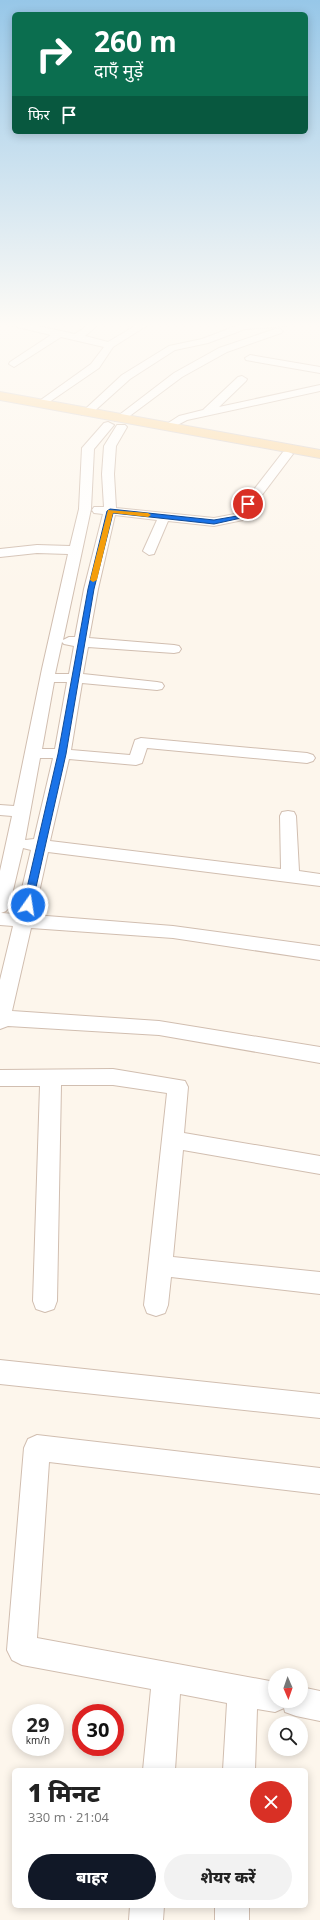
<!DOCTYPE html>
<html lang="hi">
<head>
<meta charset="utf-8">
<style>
	body { margin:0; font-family:"Open Sans","Noto Sans Devanagari",sans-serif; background:#f2f2f2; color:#222; height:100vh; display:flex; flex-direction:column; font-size:15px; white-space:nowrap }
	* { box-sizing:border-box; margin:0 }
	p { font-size:13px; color:#767676 }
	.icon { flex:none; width:22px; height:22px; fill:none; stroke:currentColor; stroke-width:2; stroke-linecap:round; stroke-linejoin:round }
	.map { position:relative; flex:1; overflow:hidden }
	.side { position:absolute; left:12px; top:1768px; width:296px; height:140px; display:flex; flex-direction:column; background:#fff; border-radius:6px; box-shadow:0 2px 10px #0003 }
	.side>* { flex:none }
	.top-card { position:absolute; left:12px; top:12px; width:296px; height:122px; border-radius:6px; box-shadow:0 2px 10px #0003; background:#0b6e4f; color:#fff; overflow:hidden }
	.needle { width:26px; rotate:178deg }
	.tools { position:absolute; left:268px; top:1668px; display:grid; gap:8px }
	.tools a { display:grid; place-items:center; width:40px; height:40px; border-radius:50%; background:#fff; box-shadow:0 2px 10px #0003; font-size:20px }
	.speed { position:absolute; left:12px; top:1704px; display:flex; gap:8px; font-size:20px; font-weight:700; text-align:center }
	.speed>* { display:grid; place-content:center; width:52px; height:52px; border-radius:50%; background:#fff; box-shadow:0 2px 10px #0003; line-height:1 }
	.speed small { font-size:10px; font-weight:400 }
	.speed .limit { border:6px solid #d22; background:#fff; color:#111 }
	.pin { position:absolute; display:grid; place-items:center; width:34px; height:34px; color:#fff; margin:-17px; border:2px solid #fff; border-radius:50%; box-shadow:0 1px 4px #0007 }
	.me { position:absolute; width:44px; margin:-22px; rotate:13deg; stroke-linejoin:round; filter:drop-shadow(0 0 3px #0008) }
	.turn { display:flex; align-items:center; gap:14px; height:84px; padding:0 16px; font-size:18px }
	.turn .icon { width:52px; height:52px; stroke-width:2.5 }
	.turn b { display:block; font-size:28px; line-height:34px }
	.then { display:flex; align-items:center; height:38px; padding:0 16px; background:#0003; gap:8px; font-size:15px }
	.round { display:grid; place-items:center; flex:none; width:42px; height:42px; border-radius:21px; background:#f2f2f2 }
	.head { display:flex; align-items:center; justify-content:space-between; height:68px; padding:0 16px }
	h1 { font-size:24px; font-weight:800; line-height:30px }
	.primary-button { display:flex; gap:8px; margin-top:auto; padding:8px 16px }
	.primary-button a { flex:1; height:46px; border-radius:24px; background:#111827; color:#fff; font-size:16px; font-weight:800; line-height:46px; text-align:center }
	.primary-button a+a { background:#f2f2f2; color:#222 }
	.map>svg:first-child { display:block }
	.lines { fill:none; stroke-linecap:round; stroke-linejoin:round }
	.street-casing { stroke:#d1beb0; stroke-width:2 }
	.primary-casing { stroke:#dad1cd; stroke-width:2 }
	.street { fill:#fff; fill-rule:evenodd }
	.primary { fill:#fbd9a5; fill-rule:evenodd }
	.route { fill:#1a73e8; stroke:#114b97 }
	.slow { fill:#f59e0b }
</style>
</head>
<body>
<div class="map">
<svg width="320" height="1920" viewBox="0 0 320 1920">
	<rect width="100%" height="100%" fill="#fdf6ec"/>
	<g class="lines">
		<defs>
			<path id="street" d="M 7,323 L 23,323 L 75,334 L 91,323 L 100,323 L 85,336 L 108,342 L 140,323 L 151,323 L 113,347 L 99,368 L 42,407 L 38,406 L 37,404 L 38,402 L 91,364 L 104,347 L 61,337 L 14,367 L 9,364 L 10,362 L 51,335 L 9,325 Z
				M 244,323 L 292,323 L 287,326 L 245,329 L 208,343 L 175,350 L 130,379 L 90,415 L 82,415 L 81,413 L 122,375 L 169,346 L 202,339 Z
				M 278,328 L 283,331 L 281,333 L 227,352 L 182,377 L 123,421 L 115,421 L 114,419 L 174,373 L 219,348 Z
				M 250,355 L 320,367 L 320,373 L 246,360 L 245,358 Z
				M 242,376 L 247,379 L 246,381 L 219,407 L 320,385 L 320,391 L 187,420 L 168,430 L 162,427 L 179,416 L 203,410 L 238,377 Z
				M 108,422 L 114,425 L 94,449 L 91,509 L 63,640 L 69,637 L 75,637 L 84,589 L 103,514 L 94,513 L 92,510 L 94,507 L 104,507 L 102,474 L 104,446 L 117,425 L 125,425 L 127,427 L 116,446 L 114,474 L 116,508 L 214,518 L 235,514 L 283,452 L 287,451 L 293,454 L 243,520 L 214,526 L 168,521 L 154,554 L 149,555 L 143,551 L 157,520 L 115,515 L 98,589 L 89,638 L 174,645 L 179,646 L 181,649 L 179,652 L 174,653 L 88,647 L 83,674 L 157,682 L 162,683 L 164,686 L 162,689 L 157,690 L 82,683 L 71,750 L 130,755 L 135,740 L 141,738 L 307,753 L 313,755 L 315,758 L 313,761 L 307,763 L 147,748 L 142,763 L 136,765 L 69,759 L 50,841 L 281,869 L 280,816 L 282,812 L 288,811 L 294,812 L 296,816 L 299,871 L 320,874 L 320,886 L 48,852 L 34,915 L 173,926 L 320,946 L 320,960 L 173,938 L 31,928 L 12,1011 L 159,1021 L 320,1047 L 320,1063 L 159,1035 L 8,1026 L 0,1029 L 0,980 L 13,926 L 0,925 L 0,871 L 12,816 L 0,815 L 0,805 L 14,806 L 42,669 L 68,554 L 37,553 L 0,557 L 0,549 L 37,545 L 70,546 L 79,509 L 82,448 L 104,423 ZM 62,642 L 64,644 L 74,646 L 69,674 L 55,674 ZM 54,682 L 67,682 L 55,749 L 42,749 ZM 40,758 L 53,758 L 34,839 L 25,840 ZM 23,848 L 31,850 L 16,914 L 1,913 L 6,911 L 9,907 Z
				M 113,1069 L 185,1081 L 188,1087 L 184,1133 L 320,1156 L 320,1174 L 183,1150 L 173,1257 L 320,1272 L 320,1294 L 171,1277 L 168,1305 L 165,1313 L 156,1316 L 147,1313 L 144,1305 L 167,1093 L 113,1085 L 61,1085 L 57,1301 L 54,1309 L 45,1312 L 36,1309 L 33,1301 L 40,1086 L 0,1086 L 0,1070 Z
				M 0,1360 L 320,1394 L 320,1418 L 0,1384 Z
				M 37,1435 L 320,1468 L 320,1494 L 49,1462 L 37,1638 L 275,1682 L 275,1701 L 301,1701 L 301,1687 L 320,1691 L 320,1721 L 296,1716 L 285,1712 L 284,1708 L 275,1712 L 257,1709 L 255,1770 L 223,1770 L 227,1703 L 180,1694 L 175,1770 L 143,1770 L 151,1689 L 22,1665 L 12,1660 L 7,1650 L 24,1448 L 28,1439 Z
				M 130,1906 L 164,1906 L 163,1920 L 129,1920 Z
				M 215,1906 L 249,1906 L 249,1920 L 215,1920 Z"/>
			<path id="primary" d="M 0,392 L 320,450 L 320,458 L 0,400 Z"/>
		</defs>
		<!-- street casing -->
		<use href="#street" class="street-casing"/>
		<!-- primary casing -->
		<use href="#primary" class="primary-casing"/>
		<!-- street -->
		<use href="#street" class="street"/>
		<!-- primary -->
		<use href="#primary" class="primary"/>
	</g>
	<!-- sky -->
	<linearGradient id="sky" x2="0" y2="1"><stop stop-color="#97c7e8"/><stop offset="0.55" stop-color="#fefbf6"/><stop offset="1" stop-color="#fefbf6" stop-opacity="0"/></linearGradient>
	<rect width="320" height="591" fill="url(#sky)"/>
	<!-- route -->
	<path class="route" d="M 246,503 L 251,504 L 241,518 L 214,524 L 113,513 L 94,589 L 66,754 L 32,905 L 28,908 L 25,907 L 23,905 L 58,754 L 88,589 L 107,511 L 110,509 L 214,520 L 237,516 Z"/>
	<!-- slow -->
	<path class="slow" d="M 108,510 L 148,513 L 151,515 L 148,517 L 113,513 L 97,580 L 93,582 L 90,580 Z"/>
</svg>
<div class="tools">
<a><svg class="needle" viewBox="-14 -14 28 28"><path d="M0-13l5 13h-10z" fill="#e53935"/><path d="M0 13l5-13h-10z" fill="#767676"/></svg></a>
<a><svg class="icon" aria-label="search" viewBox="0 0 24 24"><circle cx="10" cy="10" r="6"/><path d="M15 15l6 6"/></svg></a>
</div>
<div class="speed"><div>29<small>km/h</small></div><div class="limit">30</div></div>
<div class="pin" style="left:248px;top:504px;background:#d93025"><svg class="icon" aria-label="arrive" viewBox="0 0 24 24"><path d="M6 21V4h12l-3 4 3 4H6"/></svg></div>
<svg class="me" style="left:28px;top:905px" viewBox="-20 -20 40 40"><circle r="17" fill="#1a73e8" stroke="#fff" stroke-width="3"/><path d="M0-11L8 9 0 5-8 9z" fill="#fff"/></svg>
<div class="top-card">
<div class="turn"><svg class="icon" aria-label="right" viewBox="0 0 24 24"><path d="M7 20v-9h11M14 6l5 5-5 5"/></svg><div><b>260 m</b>दाएँ मुड़ें</div></div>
<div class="then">फिर<svg class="icon" aria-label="arrive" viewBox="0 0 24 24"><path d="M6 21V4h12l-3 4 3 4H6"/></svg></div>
</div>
<section class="side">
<div class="head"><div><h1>1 मिनट</h1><p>330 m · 21:04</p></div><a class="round" style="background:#d93025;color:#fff"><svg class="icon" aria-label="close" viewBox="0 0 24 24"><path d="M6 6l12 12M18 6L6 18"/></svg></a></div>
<div class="primary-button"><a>बाहर</a><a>शेयर करें</a></div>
</section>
</div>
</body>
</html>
